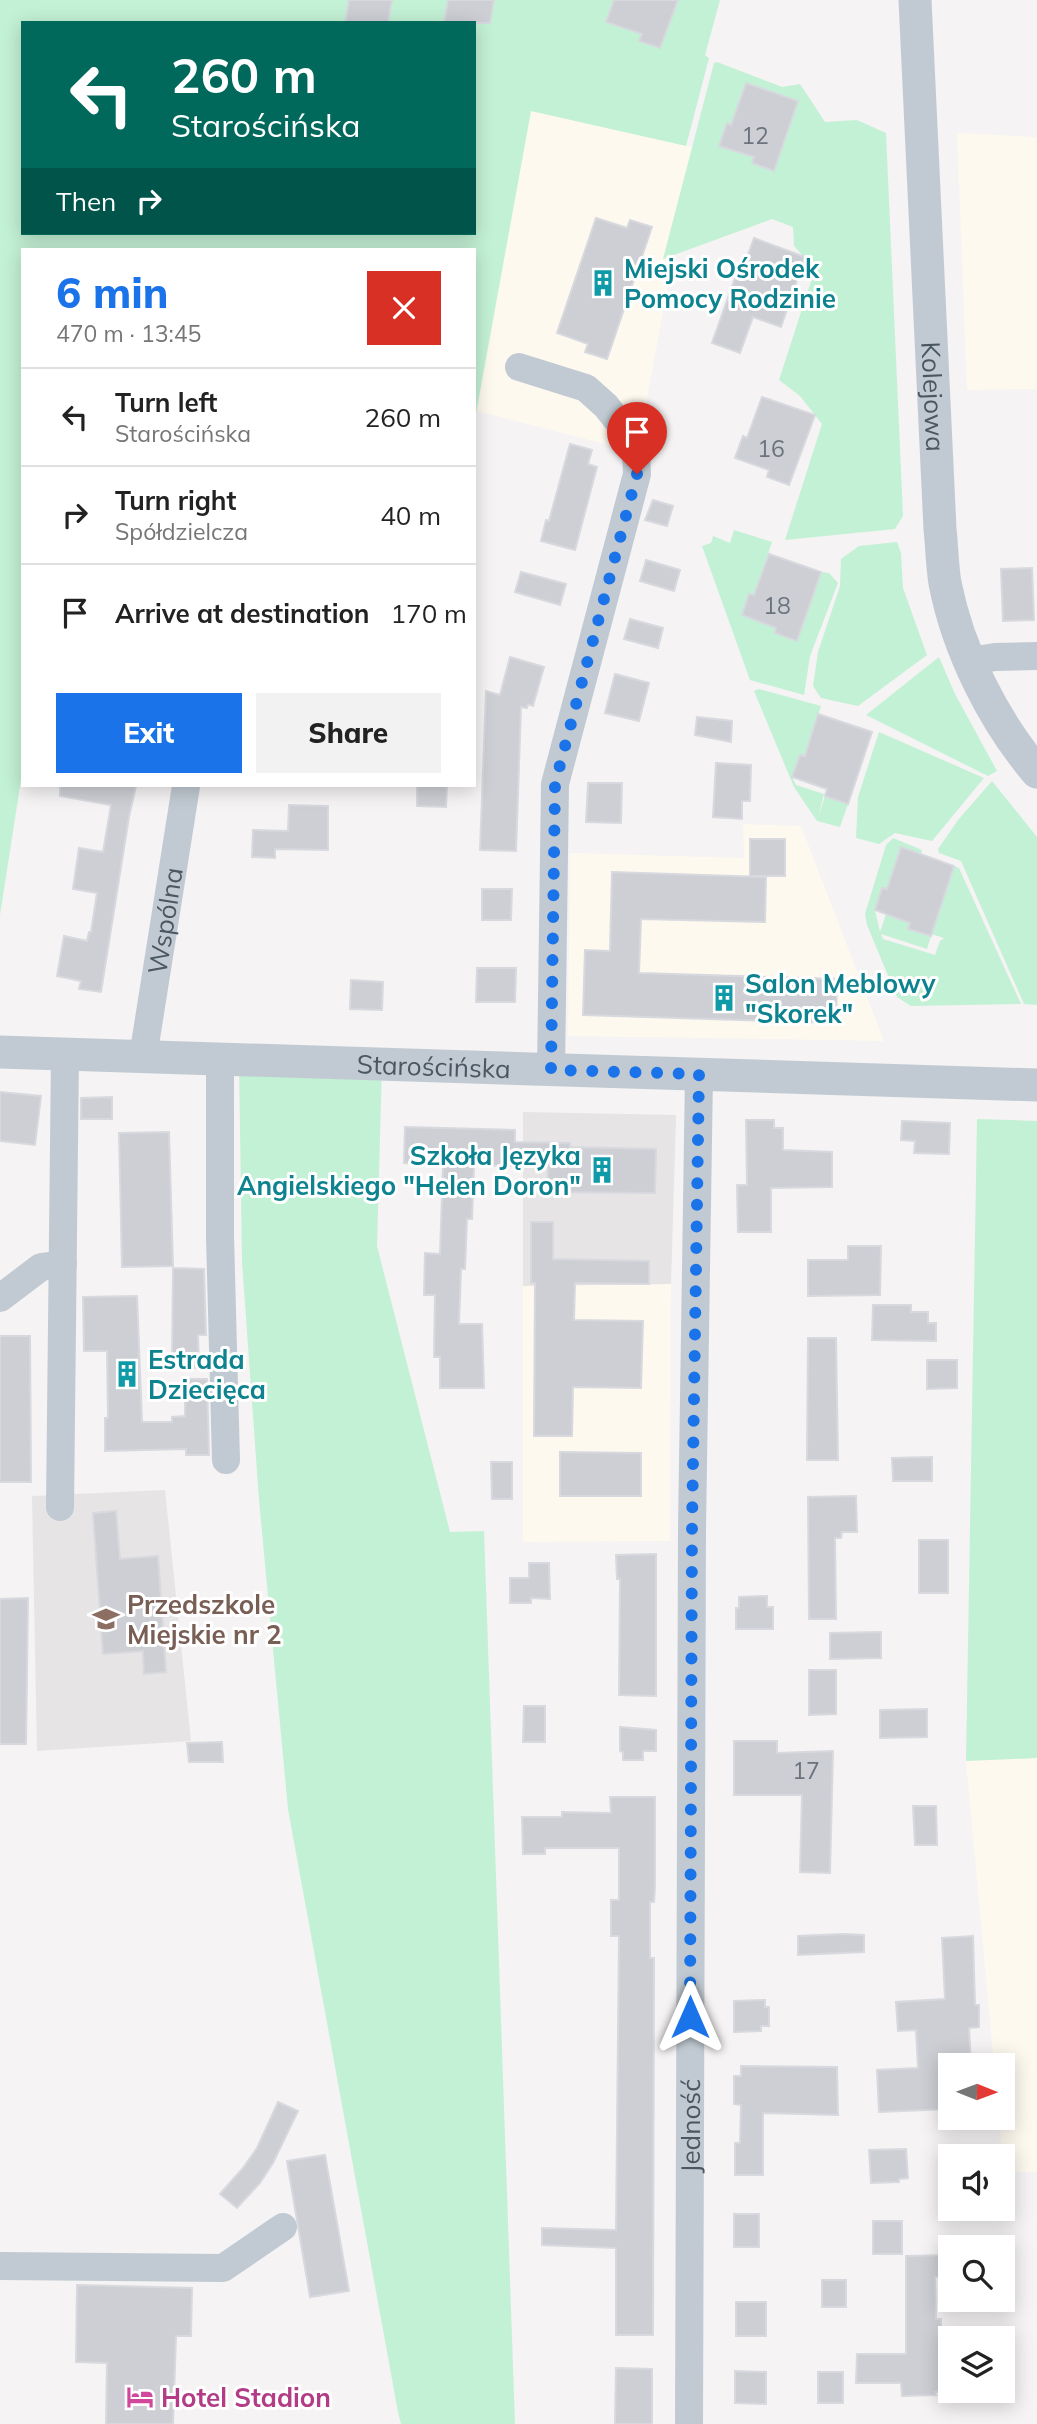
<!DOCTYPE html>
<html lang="en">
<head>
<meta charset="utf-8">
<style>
	body { margin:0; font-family:Mulish,sans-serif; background:#f2f2f2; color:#222; height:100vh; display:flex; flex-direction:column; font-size:26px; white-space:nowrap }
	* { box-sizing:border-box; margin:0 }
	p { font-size:23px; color:#767676 }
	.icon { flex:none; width:38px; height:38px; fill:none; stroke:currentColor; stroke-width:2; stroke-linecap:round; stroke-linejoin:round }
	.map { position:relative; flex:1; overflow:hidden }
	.panel { position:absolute; left:21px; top:248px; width:455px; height:539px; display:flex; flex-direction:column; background:#fff; border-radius:0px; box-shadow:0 4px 18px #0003 }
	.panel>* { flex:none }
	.top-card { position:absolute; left:21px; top:21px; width:455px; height:214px; border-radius:0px; box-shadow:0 4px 18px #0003; background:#00695c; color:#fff; overflow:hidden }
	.needle { width:46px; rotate:91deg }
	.tools { position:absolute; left:938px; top:2053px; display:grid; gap:14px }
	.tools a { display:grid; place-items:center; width:77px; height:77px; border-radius:0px; background:#fff; box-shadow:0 4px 18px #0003; font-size:35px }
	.pin { position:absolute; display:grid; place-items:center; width:60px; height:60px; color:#fff; margin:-72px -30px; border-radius:50% 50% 50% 0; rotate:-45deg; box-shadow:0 0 7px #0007 }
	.pin .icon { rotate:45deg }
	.me { position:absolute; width:77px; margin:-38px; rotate:0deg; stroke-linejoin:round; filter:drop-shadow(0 0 5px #0008) }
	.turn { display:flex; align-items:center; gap:24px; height:147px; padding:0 35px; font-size:32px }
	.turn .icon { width:91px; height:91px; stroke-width:2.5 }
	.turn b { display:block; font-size:49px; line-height:60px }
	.then { display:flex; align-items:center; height:66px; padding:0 35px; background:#0003; gap:14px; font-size:26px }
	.round { display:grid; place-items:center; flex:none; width:74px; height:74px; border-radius:0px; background:#f2f2f2 }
	.headline { display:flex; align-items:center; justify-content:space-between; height:119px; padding:0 35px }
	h1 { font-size:42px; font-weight:800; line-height:52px; color:#1a73e8 }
	.primary-button { display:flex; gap:14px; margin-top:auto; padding:14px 35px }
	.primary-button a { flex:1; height:80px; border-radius:0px; background:#1a73e8; color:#fff; font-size:28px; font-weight:800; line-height:80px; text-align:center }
	.primary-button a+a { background:#f2f2f2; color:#222 }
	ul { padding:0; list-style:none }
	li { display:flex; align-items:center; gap:21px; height:98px; padding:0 35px; border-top:2px solid #e0e0e0 }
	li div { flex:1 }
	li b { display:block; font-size:26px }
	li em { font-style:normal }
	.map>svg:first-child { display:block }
	.commercial { fill:#fdf9ef }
	.education { fill:#e6e4e5 }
	.green { fill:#c3f1d5; fill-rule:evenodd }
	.building { fill:#cdcfd5; stroke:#d7d9de; stroke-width:2 }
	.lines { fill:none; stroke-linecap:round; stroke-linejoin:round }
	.minor { stroke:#c1cad2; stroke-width:28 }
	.tertiary { stroke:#c1cad2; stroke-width:33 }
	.route { stroke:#1a73e8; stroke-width:12; stroke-dasharray:0 21.6 }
	.labels { text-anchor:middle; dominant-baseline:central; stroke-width:6; stroke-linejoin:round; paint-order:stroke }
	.number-label { font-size:23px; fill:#6b747e }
	.culture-label { font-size:26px; font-weight:bold; fill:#0d838f; stroke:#fff; text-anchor:start }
	.street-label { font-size:26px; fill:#4a5661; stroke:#fff }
	.education-label { font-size:26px; font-weight:bold; fill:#785e54; stroke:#fff; text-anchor:start }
	.hotel-label { font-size:26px; font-weight:bold; fill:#b23c85; stroke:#fff; text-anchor:start }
</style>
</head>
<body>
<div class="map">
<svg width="1037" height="2424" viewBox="0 0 1037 2424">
	<rect width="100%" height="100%" fill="#f5f3f3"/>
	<!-- commercial -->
	<path class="commercial" d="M 531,111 L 694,147 L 643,419 L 624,449 L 477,411 Z
		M 957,133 L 1037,137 L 1037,389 L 967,390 Z
		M 743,824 L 801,826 L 884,1041 L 568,1036 L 570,853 L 744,858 Z
		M 671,1284 L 670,1541 L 523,1542 L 523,1286 Z
		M 1037,1758 L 1037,2172 L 1004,2172 L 999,2118 L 1003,2118 L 1003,2065 L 994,2065 L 966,1761 Z"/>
	<!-- education -->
	<path class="education" d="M 523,1112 L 676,1115 L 671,1284 L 523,1286 Z
		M 165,1490 L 191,1741 L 37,1751 L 32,1496 Z"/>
	<!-- green -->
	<path class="green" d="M 0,0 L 720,0 L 705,55 L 709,58 L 686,146 L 531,111 L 474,424 L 474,250 L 23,250 L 23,767 L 0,915 ZM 23,23 L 474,23 L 474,233 L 23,233 Z
		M 717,62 L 782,87 L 800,84 L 825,122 L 857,120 L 886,133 L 903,516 L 895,529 L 785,540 L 822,424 L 800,396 L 779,380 L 815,269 L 794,246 L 793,227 L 772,219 L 663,259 L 714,63 Z
		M 734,530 L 772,542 L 754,595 L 749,594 L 742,615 L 776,628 L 775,633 L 797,640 L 821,572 L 829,573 L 838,583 L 810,656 L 804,695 L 750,680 L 702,546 L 711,543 L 713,536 L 730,543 Z
		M 897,542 L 901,553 L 903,588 L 927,655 L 858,706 L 821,698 L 813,686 L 818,652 L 840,586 L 841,559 L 859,546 Z
		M 939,657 L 955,694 L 997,771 L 988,776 L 866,715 Z
		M 759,689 L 821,706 L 805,756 L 800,755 L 792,777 L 796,785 L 824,794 L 818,818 L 825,796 L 848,804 L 840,827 L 817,821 L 794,787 L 754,691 Z
		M 879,732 L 984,778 L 932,841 L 895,833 L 879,844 L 856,838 L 858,797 Z
		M 992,781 L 1037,837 L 1037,1005 L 1024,1004 L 961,861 L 939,853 L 938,849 L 958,820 Z
		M 893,838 L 922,850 L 921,854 L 901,848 L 887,889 L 882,888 L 875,910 L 880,932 L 886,914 L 910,923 L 908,929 L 931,936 L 927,949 L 881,934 L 883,939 L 935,955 L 940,941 L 944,938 L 931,934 L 954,866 L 959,868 L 1021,1004 L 911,1006 L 897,997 L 867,925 L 865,914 L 886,845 Z
		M 239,1060 L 382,1064 L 377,1246 L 450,1532 L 484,1531 L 515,2424 L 401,2424 L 398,2412 L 288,1809 L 259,1500 L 242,1262 Z
		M 977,1119 L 1037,1121 L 1037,1758 L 966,1761 Z"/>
	<!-- building -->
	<path class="building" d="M 349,0 L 392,0 L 388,23 L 345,23 Z
		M 448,0 L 494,0 L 490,23 L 444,23 Z
		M 614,0 L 678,0 L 660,48 L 639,41 L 642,34 L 606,22 Z
		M 746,83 L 798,101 L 774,171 L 752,163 L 754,157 L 719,146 L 727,123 L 731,125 Z
		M 596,218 L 627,228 L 630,220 L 652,227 L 607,359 L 585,352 L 588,344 L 557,333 Z
		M 754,238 L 805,257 L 781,327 L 753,317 L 740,353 L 712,343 L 735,278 L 739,280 Z
		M 762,397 L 815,415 L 789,485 L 767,477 L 769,470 L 735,458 L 743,436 L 747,438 Z
		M 570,444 L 592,450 L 588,464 L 597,467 L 575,550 L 541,541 L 546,520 L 549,521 Z
		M 653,500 L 673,506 L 667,526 L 645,520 Z
		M 769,554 L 821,572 L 797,641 L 775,633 L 776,628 L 742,615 L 749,594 L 754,595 Z
		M 646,560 L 680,570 L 674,591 L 640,581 Z
		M 1032,568 L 1034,620 L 1003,621 L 1001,569 Z
		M 521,572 L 566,584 L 560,605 L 515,592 Z
		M 630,619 L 663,628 L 658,648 L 624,639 Z
		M 510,657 L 544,667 L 533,706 L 528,704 L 527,708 L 521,707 L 516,851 L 480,850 L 486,691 L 500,695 Z
		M 615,674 L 649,683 L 639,721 L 605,713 Z
		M 818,714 L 872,732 L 848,804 L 825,796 L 827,789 L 792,777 L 800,755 L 805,756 Z
		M 697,717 L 732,721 L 731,742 L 695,735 Z
		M 716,763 L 751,765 L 750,801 L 742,801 L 742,819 L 713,817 Z
		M 588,783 L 622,783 L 621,823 L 586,822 Z
		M 60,786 L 136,786 L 129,817 L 101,992 L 79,989 L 81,981 L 57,976 L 64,936 L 87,941 L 89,932 L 91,932 L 97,893 L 73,889 L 79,848 L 103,852 L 111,805 L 60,796 Z
		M 417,786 L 447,786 L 446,807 L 417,806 Z
		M 289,805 L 328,806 L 328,850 L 275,849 L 275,858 L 252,857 L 253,830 L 288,831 Z
		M 750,839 L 785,839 L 785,876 L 750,876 Z
		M 901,847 L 954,866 L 931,936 L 908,929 L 910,923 L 875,910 L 882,888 L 887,889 Z
		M 612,872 L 766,877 L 765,922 L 641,919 L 639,973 L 837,979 L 836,1023 L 583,1015 L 585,950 L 610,951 Z
		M 482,889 L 512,889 L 511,920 L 482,920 Z
		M 477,968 L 516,968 L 515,1002 L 476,1002 Z
		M 351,980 L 383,982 L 382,1010 L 350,1009 Z
		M 0,1092 L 41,1096 L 35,1145 L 0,1141 Z
		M 112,1097 L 112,1119 L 81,1119 L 81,1098 Z
		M 746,1120 L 774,1120 L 774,1128 L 783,1128 L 783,1150 L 832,1152 L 832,1187 L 771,1188 L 771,1232 L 738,1232 L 737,1185 L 747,1185 Z
		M 902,1121 L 950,1123 L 949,1154 L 914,1153 L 915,1141 L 901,1140 Z
		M 405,1127 L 515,1130 L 515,1142 L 570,1143 L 570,1147 L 656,1149 L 655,1193 L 547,1192 L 548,1167 L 474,1165 L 472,1219 L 467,1219 L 465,1269 L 461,1269 L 459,1324 L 482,1324 L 484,1388 L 440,1388 L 440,1357 L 434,1357 L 435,1295 L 424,1295 L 425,1253 L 440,1254 L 443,1165 L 404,1163 Z
		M 169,1132 L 173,1266 L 122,1267 L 119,1133 Z
		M 531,1222 L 553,1222 L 553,1259 L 649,1261 L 649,1284 L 575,1283 L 574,1320 L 643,1321 L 641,1388 L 573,1387 L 572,1436 L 534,1436 L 535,1283 L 531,1283 Z
		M 848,1246 L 881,1246 L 880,1295 L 808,1296 L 808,1260 L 848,1260 Z
		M 173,1268 L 204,1269 L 206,1335 L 198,1335 L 199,1368 L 172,1368 Z
		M 137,1296 L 142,1422 L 172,1422 L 172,1417 L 185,1416 L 185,1379 L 207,1379 L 209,1455 L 186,1455 L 186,1449 L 105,1451 L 105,1418 L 108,1418 L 107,1351 L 84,1351 L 83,1297 Z
		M 873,1305 L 911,1305 L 911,1312 L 928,1312 L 928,1323 L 936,1323 L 936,1341 L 872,1340 Z
		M 0,1336 L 30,1336 L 31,1482 L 0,1482 Z
		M 808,1338 L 836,1338 L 838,1460 L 807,1460 Z
		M 927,1360 L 957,1360 L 957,1388 L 927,1389 Z
		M 560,1452 L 641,1453 L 641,1496 L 560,1496 Z
		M 932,1457 L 932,1481 L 893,1481 L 892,1458 Z
		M 491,1462 L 512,1462 L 512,1499 L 492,1499 Z
		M 856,1496 L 857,1532 L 842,1532 L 841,1538 L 835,1538 L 836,1619 L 809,1619 L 808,1497 Z
		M 116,1511 L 120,1559 L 158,1556 L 166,1672 L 144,1674 L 143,1651 L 103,1654 L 93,1513 Z
		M 919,1540 L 948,1540 L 948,1593 L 919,1593 Z
		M 656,1554 L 656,1696 L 619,1695 L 620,1579 L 617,1579 L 616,1555 Z
		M 529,1563 L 549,1563 L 550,1599 L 531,1598 L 531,1603 L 510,1603 L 510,1578 L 529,1578 Z
		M 767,1596 L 767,1607 L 773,1607 L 773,1629 L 736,1629 L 736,1608 L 739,1608 L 739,1597 Z
		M 28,1598 L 26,1744 L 0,1744 L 0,1599 Z
		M 881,1632 L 881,1658 L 830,1659 L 830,1633 Z
		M 809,1670 L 836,1670 L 836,1714 L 809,1715 Z
		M 524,1706 L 545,1706 L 545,1742 L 523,1742 Z
		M 927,1709 L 927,1737 L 880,1738 L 880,1710 Z
		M 620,1727 L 656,1730 L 656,1751 L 643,1751 L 643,1760 L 623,1760 L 623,1752 L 620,1751 Z
		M 734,1741 L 777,1741 L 777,1753 L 833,1751 L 830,1873 L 800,1872 L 802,1795 L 734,1795 Z
		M 222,1742 L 223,1762 L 189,1762 L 187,1743 Z
		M 610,1797 L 655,1797 L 655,1886 L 654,1902 L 650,1902 L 650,1958 L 654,1958 L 653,2335 L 616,2335 L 616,2248 L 542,2245 L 542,2228 L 616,2230 L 619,1936 L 611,1936 L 611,1900 L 619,1900 L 619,1848 L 545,1848 L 545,1854 L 523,1854 L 522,1817 L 562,1817 L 562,1812 L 611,1813 Z
		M 913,1806 L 936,1806 L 937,1845 L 915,1845 Z
		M 843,1934 L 864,1935 L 864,1952 L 798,1955 L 798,1936 Z
		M 973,1936 L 975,2005 L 979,2005 L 979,2027 L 969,2028 L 971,2065 L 950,2065 L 949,2109 L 879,2112 L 877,2070 L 918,2068 L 916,2030 L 898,2031 L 896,2002 L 945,1999 L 942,1938 Z
		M 765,2000 L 765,2007 L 769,2007 L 769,2026 L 761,2026 L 761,2031 L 734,2032 L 734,2001 Z
		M 741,2066 L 837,2067 L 838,2115 L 763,2113 L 763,2175 L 735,2175 L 735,2143 L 740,2143 L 741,2105 L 734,2104 L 734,2076 L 741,2076 Z
		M 278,2102 L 298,2111 L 273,2163 L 260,2183 L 237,2208 L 220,2194 L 243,2168 L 257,2148 Z
		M 906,2149 L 908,2178 L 899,2179 L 899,2182 L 871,2183 L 869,2150 Z
		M 325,2155 L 349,2291 L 310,2297 L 287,2161 Z
		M 734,2214 L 759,2214 L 759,2247 L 734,2247 Z
		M 873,2221 L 902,2221 L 902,2254 L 873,2254 Z
		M 950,2255 L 950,2276 L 935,2277 L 936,2319 L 941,2319 L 942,2368 L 950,2368 L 950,2392 L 935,2392 L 936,2395 L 902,2396 L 901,2383 L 856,2383 L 857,2354 L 906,2354 L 906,2256 Z
		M 822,2280 L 846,2280 L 846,2307 L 822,2307 Z
		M 77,2285 L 192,2288 L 191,2336 L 176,2336 L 173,2424 L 106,2424 L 107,2363 L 76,2362 Z
		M 736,2302 L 766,2302 L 766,2336 L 736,2336 Z
		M 616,2368 L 652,2369 L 652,2424 L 615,2424 Z
		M 735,2371 L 766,2372 L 766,2404 L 735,2403 Z
		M 818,2372 L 843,2372 L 843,2403 L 818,2403 Z"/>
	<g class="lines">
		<!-- minor -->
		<g class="minor">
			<path d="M 519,367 L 586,388 L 606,406 L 625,430 L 636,453 L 637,474 L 555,784 L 551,1070"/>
			<path d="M 971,661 L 995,657 L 1037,656"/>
			<path id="s1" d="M 143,1057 L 186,786"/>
			<path d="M 220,1059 L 220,1237 L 226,1460"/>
			<path d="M 0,1298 L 41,1267 L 63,1264"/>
			<path d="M 60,1507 L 65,1054"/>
			<path d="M 0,2266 L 223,2268 L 283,2227"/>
			<path id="s2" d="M 689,2424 L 692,1529 L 699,1074"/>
		</g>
		<!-- tertiary -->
		<g class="tertiary">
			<path id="s3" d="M 915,0 L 940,529 C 942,547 942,565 945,583 C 958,650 993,720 1037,772"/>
			<path id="s4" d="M 0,1052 L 1037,1085"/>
		</g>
	</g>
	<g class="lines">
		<!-- route -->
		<path class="route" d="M 637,474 L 555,784 L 551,1070 L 699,1074 L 692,1528 L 690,2017"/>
	</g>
	<!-- icons -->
	<defs>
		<symbol id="building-bare" viewBox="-9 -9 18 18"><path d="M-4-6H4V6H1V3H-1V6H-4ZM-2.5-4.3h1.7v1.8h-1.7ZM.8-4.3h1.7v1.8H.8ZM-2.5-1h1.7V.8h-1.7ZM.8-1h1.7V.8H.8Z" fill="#0f9aa8" stroke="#fff" stroke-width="2.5" paint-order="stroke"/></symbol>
		<symbol id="school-bare" viewBox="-9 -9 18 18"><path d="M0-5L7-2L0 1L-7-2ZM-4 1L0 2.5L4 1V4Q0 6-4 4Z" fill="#8d6e63" stroke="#fff" stroke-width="2.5" paint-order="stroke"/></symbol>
		<symbol id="hotel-bare" viewBox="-9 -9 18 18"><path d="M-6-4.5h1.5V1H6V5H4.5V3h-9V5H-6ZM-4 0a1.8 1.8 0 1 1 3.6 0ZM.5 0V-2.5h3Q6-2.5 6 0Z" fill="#d1479c" stroke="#fff" stroke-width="2.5" paint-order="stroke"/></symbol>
	</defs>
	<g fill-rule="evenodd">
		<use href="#building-bare" x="584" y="264" width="38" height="38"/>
		<use href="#building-bare" x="705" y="979" width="38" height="38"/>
		<use href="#building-bare" x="583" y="1151" width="38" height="38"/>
		<use href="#building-bare" x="108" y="1355" width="38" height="38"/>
		<use href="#school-bare" x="87" y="1600" width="38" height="38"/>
		<use href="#hotel-bare" x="121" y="2378" width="38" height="38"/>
	</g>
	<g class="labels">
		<!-- number labels -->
		<g class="number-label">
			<text x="755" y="135">12</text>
			<text x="771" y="448">16</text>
			<text x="777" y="605">18</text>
			<text x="806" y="1770">17</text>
		</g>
		<!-- culture labels -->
		<g class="culture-label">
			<text x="624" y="268">Miejski Ośrodek<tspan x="624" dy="30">Pomocy Rodzinie</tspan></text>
			<text x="745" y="983">Salon Meblowy<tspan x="745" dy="30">"Skorek"</tspan></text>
			<text x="581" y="1155" text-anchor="end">Szkoła Języka<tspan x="581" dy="30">Angielskiego "Helen Doron"</tspan></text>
			<text x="148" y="1359">Estrada<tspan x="148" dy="30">Dziecięca</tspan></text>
		</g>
		<!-- street labels -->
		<g class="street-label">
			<text stroke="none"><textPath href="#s3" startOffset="397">Kolejowa</textPath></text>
			<text stroke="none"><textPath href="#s1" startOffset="138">Wspólna</textPath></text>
			<text stroke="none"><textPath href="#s4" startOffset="434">Starościńska</textPath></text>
			<text stroke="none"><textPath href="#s2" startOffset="298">Jedność</textPath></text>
		</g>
		<!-- education labels -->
		<g class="education-label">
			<text x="127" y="1604">Przedszkole<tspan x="127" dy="30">Miejskie nr 2</tspan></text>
		</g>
		<!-- hotel labels -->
		<g class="hotel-label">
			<text x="161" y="2397">Hotel Stadion</text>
		</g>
	</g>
</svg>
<div class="tools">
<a><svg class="needle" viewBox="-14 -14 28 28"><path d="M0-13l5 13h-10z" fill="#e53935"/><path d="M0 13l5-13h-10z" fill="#767676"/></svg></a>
<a><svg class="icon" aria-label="sound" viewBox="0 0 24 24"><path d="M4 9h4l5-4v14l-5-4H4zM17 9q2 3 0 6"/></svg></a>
<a><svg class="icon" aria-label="search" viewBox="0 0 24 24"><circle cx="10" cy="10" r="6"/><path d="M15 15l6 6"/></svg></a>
<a><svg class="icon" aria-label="layers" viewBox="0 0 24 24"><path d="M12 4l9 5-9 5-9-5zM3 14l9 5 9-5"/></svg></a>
</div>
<div class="pin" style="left:637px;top:474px;background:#d93025"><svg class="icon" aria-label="arrive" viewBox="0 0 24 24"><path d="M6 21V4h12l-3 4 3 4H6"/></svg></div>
<svg class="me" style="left:690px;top:2017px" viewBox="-20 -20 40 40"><path d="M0-17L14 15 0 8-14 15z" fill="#1a73e8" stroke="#fff" stroke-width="4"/></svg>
<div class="top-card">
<div class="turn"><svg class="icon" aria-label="left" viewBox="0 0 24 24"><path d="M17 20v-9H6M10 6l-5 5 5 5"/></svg><div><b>260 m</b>Starościńska</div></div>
<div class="then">Then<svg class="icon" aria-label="right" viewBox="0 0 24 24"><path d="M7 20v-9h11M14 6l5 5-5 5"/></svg></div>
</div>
<section class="panel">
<div class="headline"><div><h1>6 min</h1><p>470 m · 13:45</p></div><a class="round" style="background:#d93025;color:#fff"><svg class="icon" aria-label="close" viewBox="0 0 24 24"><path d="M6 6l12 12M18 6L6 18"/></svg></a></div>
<ul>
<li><svg class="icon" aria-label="left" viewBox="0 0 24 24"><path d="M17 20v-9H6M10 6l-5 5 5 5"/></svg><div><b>Turn left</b><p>Starościńska</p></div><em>260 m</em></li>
<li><svg class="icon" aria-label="right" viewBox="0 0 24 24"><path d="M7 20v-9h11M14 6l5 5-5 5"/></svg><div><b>Turn right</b><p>Spółdzielcza</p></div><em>40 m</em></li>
<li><svg class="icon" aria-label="arrive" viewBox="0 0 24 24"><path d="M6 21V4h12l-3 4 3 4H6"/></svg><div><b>Arrive at destination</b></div><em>170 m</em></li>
</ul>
<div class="primary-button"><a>Exit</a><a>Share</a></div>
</section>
</div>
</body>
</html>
